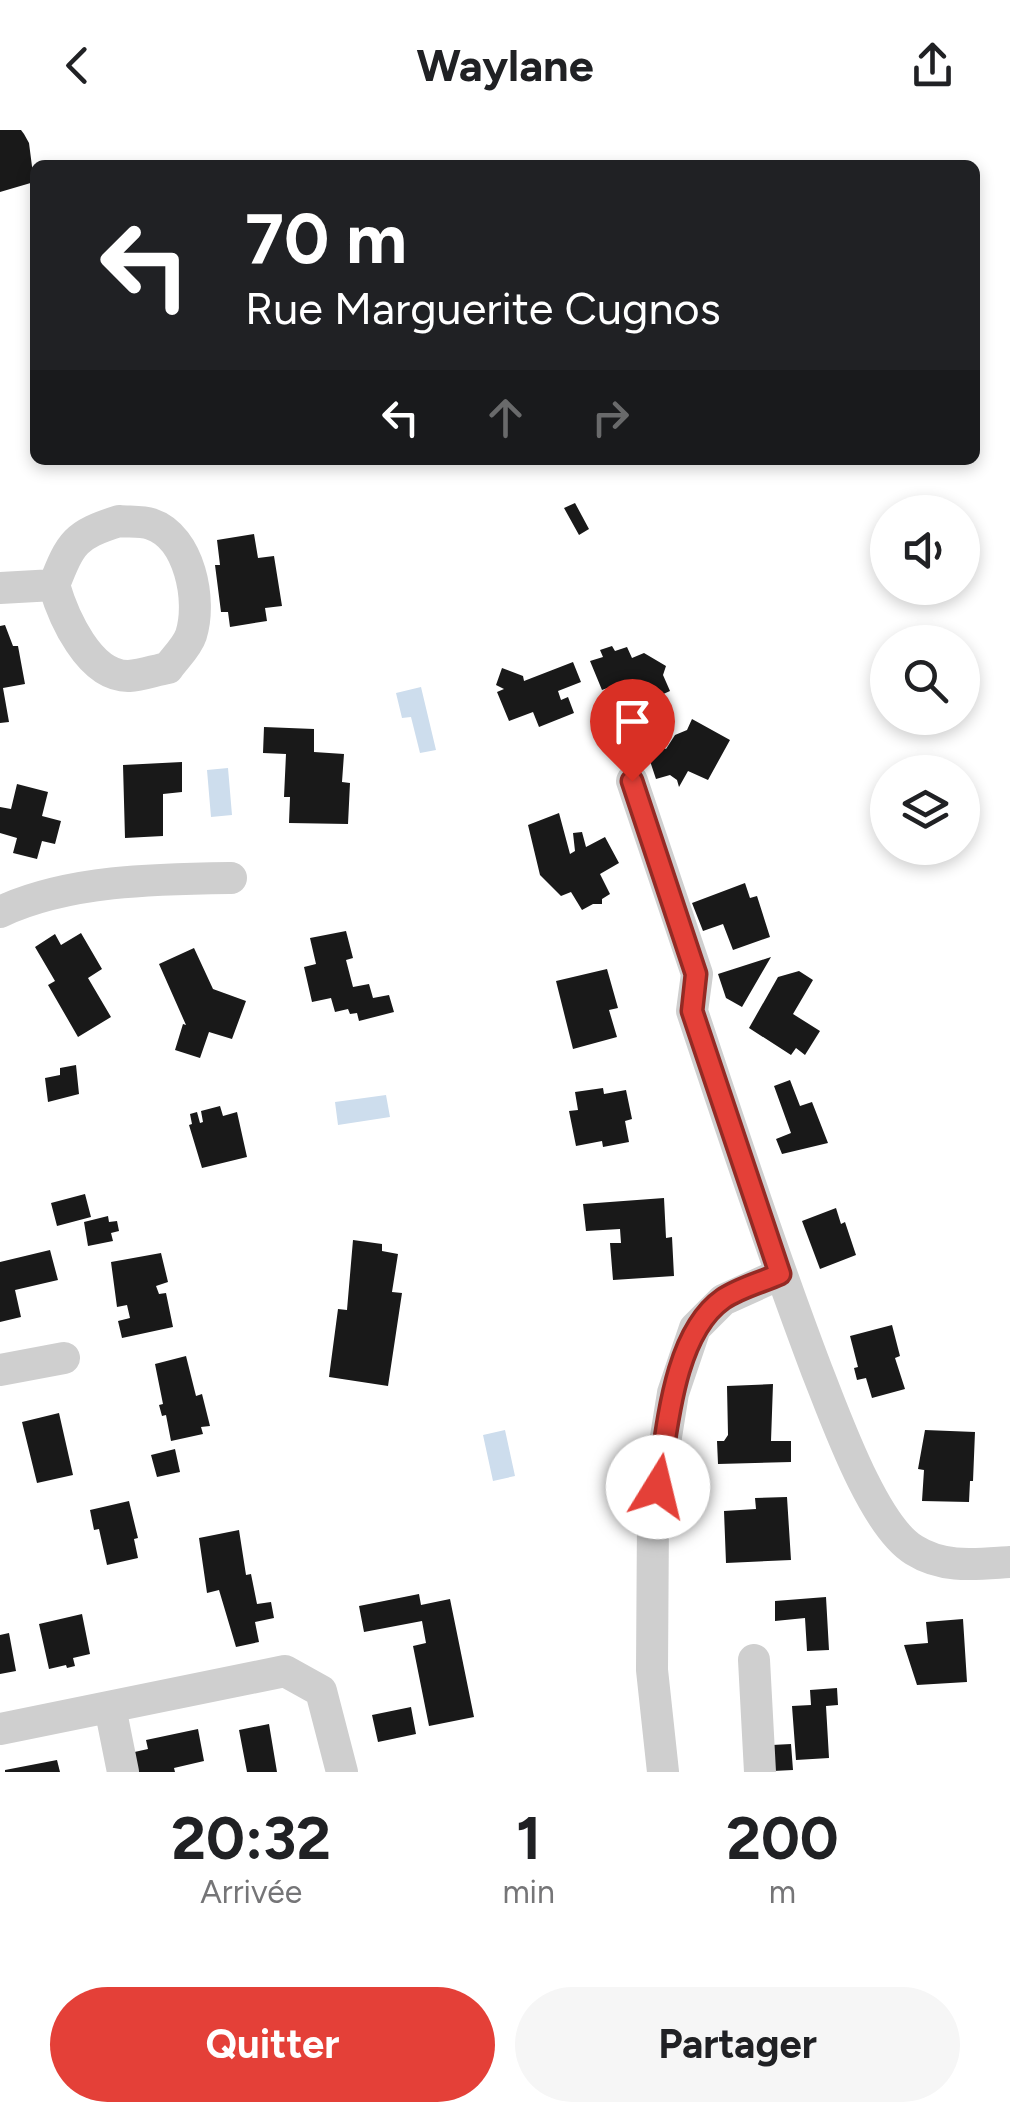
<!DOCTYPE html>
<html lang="fr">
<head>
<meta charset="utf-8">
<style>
	body { margin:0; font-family:Figtree,sans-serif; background:#f6f6f6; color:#202124; height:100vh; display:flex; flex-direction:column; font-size:38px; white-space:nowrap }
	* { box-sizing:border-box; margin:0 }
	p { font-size:32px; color:#757577 }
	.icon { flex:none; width:55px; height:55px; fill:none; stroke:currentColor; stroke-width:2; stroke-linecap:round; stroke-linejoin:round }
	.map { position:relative; height:1642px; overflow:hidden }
	.panel { display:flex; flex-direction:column; background:#fff; flex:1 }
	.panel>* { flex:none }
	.guide { position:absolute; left:30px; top:30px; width:950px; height:305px; border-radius:15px; box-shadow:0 5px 15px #0003; background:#202124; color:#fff; overflow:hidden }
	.controls { position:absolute; left:870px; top:365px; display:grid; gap:20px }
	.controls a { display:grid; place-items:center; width:110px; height:110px; border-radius:50%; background:#fff; box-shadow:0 5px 15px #0003; font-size:50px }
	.pin { position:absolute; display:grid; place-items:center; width:85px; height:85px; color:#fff; margin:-102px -42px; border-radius:50% 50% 50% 0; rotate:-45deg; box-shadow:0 0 10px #0007 }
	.pin .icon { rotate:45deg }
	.me { position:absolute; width:110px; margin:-55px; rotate:9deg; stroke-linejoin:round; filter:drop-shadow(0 0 8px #0008) }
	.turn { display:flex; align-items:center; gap:35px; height:210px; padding:0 50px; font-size:45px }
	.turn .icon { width:130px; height:130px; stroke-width:2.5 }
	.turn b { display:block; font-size:70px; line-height:85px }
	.lanes { display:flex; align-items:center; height:95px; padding:0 50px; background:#0003; justify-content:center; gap:50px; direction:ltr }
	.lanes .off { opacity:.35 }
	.eta { display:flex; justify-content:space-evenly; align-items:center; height:170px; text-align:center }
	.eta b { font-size:60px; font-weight:700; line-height:70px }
	.primary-button { display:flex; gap:20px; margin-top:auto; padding:20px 50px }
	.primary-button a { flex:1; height:115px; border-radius:60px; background:#e44038; color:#fff; font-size:40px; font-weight:700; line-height:115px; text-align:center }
	.primary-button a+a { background:#f6f6f6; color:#202124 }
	header { display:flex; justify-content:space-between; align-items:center; height:130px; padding:0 50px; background:#fff; font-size:45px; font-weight:700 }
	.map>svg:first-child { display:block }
	.water { fill:#cddded }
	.building { fill:#191919 }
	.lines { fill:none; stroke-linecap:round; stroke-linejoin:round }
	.minor { stroke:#cfcfcf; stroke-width:32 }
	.route-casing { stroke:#942a24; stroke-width:25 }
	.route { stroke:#e44038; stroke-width:18 }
</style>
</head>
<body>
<header><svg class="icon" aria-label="back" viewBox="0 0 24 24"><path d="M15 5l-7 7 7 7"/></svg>Waylane<svg class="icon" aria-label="share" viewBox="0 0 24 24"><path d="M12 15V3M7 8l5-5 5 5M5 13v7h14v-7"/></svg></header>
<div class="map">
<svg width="1010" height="1642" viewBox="0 0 1010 1642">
	<rect width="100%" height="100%" fill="#fff"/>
	<!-- water -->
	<path class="water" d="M 421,557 L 436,620 L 420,623 L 411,587 L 402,588 L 396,563 Z
		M 228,638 L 232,685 L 211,687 L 207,640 Z
		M 386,965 L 390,987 L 338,995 L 335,972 Z
		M 505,1300 L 515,1346 L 493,1351 L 483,1305 Z"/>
	<!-- building -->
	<path class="building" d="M 0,0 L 21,0 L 24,4 L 29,13 L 34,52 L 0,62 Z
		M 575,373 L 589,399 L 579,405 L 564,378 Z
		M 254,404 L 258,428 L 274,426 L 282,476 L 265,478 L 267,491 L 230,497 L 228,482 L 221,482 L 215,435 L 220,435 L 217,410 Z
		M 5,495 L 13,516 L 18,516 L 25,554 L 3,558 L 9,592 L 0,593 L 0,496 Z
		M 612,516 L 615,521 L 627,517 L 632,528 L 644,523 L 666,536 L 663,545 L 670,561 L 628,580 L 621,553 L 602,560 L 590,531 L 603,527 L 600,520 Z
		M 573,532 L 581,552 L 558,561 L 561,570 L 568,567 L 574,583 L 539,597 L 533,582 L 509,591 L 497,562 L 504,559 L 496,555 L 502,538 L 523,546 L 524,551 Z
		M 692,589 L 730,610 L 708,650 L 688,641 L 679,657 L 677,650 L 670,645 L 656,649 L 647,622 L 650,611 L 666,619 L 675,605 L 687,600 Z
		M 264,597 L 314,599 L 314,622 L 344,624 L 342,652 L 350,653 L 348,694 L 289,693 L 290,667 L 284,667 L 286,624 L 263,623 Z
		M 182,632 L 182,662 L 163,664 L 163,706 L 125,708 L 123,635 Z
		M 17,654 L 48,662 L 42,686 L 61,691 L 55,714 L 42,711 L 37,729 L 13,723 L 17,708 L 0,703 L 0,677 L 11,679 Z
		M 559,683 L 570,724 L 575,721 L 573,703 L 582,702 L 586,717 L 605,707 L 619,733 L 600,744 L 610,764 L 602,769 L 602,774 L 593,774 L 582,780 L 571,762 L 561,766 L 540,745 L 528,695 Z
		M 745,753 L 750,768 L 757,766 L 770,807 L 733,820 L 723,794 L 703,801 L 692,773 Z
		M 346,801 L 353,828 L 346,830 L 353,857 L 369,854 L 373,868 L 389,865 L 394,882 L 359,891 L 357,883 L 350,884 L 348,879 L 335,882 L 331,868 L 312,872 L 304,837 L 316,834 L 310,808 Z
		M 81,803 L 102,839 L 88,848 L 111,887 L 78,907 L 48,855 L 55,851 L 35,817 L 55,804 L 61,815 Z
		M 194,818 L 213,859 L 246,871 L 232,909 L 209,902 L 200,928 L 175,920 L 183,894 L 186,895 L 159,834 Z
		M 771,827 L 742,877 L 726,868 L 718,844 Z
		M 607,839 L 618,878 L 609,880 L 617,907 L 573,919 L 556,851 Z
		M 799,841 L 813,850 L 793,884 L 820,901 L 805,925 L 796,918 L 791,925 L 749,898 L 778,847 Z
		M 76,935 L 79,964 L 48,972 L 45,948 L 60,945 L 60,938 Z
		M 790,950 L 800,976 L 812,972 L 828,1013 L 782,1024 L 776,1009 L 791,1003 L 774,956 Z
		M 603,958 L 604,964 L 626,960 L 632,989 L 625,991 L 629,1012 L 603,1017 L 602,1011 L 576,1016 L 569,981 L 578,980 L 575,962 Z
		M 220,976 L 223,986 L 237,982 L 247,1027 L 202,1038 L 189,995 L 192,994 L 190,984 L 197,982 L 200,993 L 203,992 L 201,981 Z
		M 85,1064 L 91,1087 L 57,1096 L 51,1073 Z
		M 664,1068 L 666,1108 L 672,1107 L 674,1146 L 613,1150 L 610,1113 L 621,1113 L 620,1099 L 586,1101 L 583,1074 Z
		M 836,1078 L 841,1094 L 845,1092 L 856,1125 L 820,1139 L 802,1091 Z
		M 108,1086 L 109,1092 L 117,1091 L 119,1101 L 111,1103 L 113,1111 L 88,1116 L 84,1092 Z
		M 353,1110 L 382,1114 L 382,1121 L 398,1124 L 392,1162 L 402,1163 L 388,1256 L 329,1247 L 338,1179 L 347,1180 Z
		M 50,1120 L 58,1150 L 15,1160 L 21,1187 L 0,1192 L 0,1132 Z
		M 161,1123 L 168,1152 L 156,1156 L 159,1164 L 166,1163 L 173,1197 L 122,1208 L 118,1191 L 130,1188 L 127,1175 L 117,1177 L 111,1132 Z
		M 892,1195 L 900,1226 L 895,1228 L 905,1259 L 872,1268 L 866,1248 L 857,1250 L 854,1238 L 858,1237 L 850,1206 Z
		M 186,1226 L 196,1266 L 202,1264 L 210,1296 L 201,1297 L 203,1304 L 171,1311 L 166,1285 L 162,1286 L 159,1275 L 163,1274 L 155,1234 Z
		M 773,1254 L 771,1311 L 791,1311 L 791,1332 L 718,1334 L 717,1311 L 724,1311 L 728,1305 L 727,1256 Z
		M 59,1283 L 73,1345 L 37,1353 L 22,1292 Z
		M 925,1300 L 975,1302 L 973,1351 L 970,1351 L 969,1372 L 922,1371 L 924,1340 L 918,1339 Z
		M 175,1319 L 180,1342 L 157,1347 L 151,1325 Z
		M 787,1367 L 791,1430 L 726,1433 L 724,1381 L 756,1379 L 755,1368 Z
		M 129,1371 L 138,1408 L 134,1409 L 138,1428 L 107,1435 L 99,1399 L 94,1400 L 90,1380 Z
		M 239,1400 L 246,1445 L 251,1444 L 257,1474 L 271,1472 L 274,1488 L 255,1492 L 259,1512 L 236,1517 L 219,1460 L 207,1463 L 199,1408 Z
		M 419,1464 L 421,1475 L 450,1469 L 474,1587 L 429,1596 L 413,1516 L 426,1513 L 422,1491 L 364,1502 L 359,1476 Z
		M 826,1467 L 829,1520 L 807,1521 L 805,1488 L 775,1491 L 775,1471 Z
		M 82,1484 L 90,1524 L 73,1528 L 75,1536 L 67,1538 L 66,1535 L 49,1539 L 39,1494 Z
		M 963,1489 L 967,1552 L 917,1555 L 904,1515 L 928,1513 L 926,1492 Z
		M 9,1503 L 16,1541 L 0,1544 L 0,1505 Z
		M 837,1558 L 838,1575 L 826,1576 L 829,1628 L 796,1630 L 792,1576 L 811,1575 L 810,1560 Z
		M 411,1577 L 416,1604 L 378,1612 L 372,1585 Z
		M 269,1594 L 277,1642 L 247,1642 L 239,1600 Z
		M 198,1599 L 204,1631 L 174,1638 L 175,1642 L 134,1642 L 130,1623 L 148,1619 L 146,1610 Z
		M 791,1614 L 793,1640 L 773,1641 L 772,1615 Z
		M 57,1630 L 60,1642 L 5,1642 L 5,1640 Z"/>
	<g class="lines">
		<!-- minor -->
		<path class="minor" d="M 119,391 C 129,392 142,391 151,394 C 190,407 202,471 191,505 C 187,517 175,528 168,538 C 156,540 142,545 129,546 C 89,547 63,486 54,455 C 71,412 75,405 119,391 Z
			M 0,458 L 54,455
			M 632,651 L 697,844 L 692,881 C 732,1001 772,1122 817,1241 C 835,1286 873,1395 914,1420 C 944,1439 977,1434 1010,1432
			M 0,782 C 68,750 156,749 231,748
			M 0,1240 L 64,1228
			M 754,1530 L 760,1642
			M 110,1577 L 123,1642
			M 0,1599 L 285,1541 L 321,1561 L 342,1642
			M 663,1642 L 652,1540 L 653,1388 L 673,1263 L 695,1198 L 723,1170 L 780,1144"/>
	</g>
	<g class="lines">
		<defs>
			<path id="route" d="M 632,651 L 696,844 L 692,881 L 780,1144 C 762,1152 739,1158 723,1169 C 673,1204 667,1301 658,1357"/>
		</defs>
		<!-- route casing -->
		<use href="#route" class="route-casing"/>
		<!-- route -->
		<use href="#route" class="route"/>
	</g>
</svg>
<div class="controls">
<a><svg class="icon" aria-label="sound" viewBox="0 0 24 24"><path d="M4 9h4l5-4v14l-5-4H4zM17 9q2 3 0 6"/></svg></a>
<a><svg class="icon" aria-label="search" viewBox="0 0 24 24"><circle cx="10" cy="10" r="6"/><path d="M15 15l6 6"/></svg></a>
<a><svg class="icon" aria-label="layers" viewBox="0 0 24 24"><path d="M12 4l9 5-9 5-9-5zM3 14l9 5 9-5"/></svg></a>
</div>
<div class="pin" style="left:632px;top:651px;background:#d93025"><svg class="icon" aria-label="arrive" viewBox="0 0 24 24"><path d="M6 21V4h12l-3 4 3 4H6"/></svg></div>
<svg class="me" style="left:658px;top:1357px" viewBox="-20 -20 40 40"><circle r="19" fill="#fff"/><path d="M0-13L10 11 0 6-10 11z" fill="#e44038"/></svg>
<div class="guide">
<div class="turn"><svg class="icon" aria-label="left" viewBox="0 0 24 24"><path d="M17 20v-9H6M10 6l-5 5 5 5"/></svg><div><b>70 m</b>Rue Marguerite Cugnos</div></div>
<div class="lanes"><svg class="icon" aria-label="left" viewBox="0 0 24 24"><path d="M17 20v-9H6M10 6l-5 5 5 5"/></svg><svg class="icon off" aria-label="ahead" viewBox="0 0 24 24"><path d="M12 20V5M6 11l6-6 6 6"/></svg><svg class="icon off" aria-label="right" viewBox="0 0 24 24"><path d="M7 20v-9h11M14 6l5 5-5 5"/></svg></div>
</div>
</div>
<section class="panel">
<div class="eta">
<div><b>20:32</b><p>Arrivée</p></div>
<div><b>1</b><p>min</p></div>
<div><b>200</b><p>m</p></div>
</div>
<div class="primary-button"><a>Quitter</a><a>Partager</a></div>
</section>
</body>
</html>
